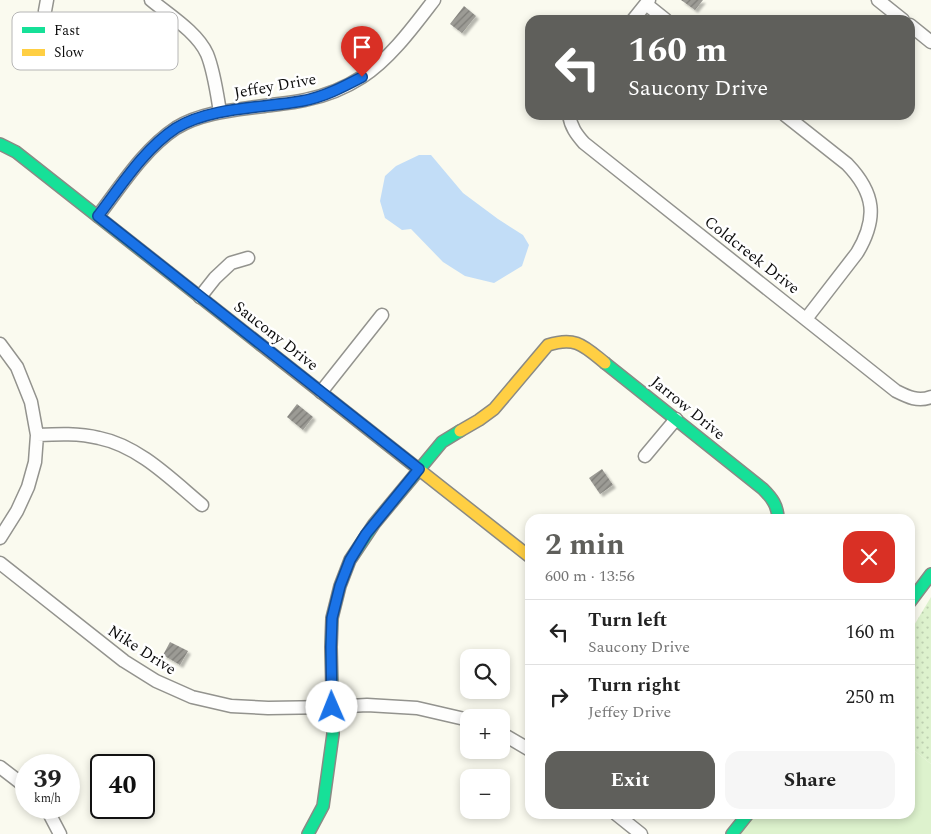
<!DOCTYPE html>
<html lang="en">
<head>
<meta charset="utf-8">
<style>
	body { margin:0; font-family:Spectral,serif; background:#f6f6f6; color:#222; height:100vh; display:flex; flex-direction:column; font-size:19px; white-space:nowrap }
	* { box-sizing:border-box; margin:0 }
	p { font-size:16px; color:#767676 }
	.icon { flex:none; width:28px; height:28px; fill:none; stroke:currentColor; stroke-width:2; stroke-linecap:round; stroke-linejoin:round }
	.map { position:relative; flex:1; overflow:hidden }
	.sheet { position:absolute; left:525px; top:514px; width:390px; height:305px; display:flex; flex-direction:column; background:#fff; border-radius:15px; box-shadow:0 2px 8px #0003 }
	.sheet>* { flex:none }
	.hud { position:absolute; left:525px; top:15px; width:390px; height:105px; border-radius:15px; box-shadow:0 2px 8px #0003; background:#5f5f5b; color:#fff; overflow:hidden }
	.controls { position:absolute; left:460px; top:649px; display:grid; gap:10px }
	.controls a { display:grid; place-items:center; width:50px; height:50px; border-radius:10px; background:#fff; box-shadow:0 2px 8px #0003; font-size:25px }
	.speed { position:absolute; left:15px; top:754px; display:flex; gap:10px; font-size:25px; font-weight:700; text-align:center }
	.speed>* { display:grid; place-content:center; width:65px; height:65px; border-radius:50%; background:#fff; box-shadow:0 2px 8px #0003; line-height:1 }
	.speed small { font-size:12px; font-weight:400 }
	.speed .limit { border:2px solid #111; border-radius:8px; background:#fff; color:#111 }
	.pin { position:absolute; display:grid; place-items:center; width:42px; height:42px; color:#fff; margin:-51px -21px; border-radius:50% 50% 50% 0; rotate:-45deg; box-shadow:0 0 5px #0007 }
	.pin .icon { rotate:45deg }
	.me { position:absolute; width:55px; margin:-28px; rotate:359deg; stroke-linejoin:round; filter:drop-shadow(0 0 4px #0008) }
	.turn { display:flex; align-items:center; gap:18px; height:105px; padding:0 20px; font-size:22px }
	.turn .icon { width:65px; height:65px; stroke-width:2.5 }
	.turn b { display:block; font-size:35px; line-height:42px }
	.round { display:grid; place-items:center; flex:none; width:52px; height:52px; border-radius:15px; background:#f6f6f6 }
	.headline { display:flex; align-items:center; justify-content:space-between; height:85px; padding:0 20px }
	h1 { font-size:30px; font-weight:700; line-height:38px; color:#5f5f5b }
	.button { display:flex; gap:10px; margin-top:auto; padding:10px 20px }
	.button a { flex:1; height:58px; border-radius:15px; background:#5f5f5b; color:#fff; font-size:20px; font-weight:700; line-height:58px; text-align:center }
	.button a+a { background:#f6f6f6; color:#222 }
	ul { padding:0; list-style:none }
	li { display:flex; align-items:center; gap:15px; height:65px; padding:0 20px; border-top:1px solid #e0e0e0 }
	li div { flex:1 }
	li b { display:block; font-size:19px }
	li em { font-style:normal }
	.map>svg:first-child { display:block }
	.grass { fill:#ddf2cd }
	.park { fill:url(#park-dots) }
	.water { fill:#c2ddf7 }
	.building { fill:url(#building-hatch); filter:url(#shadow) }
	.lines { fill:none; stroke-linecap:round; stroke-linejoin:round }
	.street-casing { stroke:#93938e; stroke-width:15 }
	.fast-casing { stroke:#8a8a85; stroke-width:14 }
	.slow-casing { stroke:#8a8a85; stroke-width:14 }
	.street { stroke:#fefefd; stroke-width:12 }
	.fast { stroke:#16e098; stroke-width:11 }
	.slow { stroke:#ffcf43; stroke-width:11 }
	.route-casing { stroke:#114b97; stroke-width:12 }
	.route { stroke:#1a73e8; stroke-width:9 }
	.labels { text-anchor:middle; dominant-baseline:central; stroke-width:5; stroke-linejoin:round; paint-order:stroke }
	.street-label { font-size:16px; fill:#0c0c0c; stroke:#fff }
	.key { fill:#fff; stroke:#b6b6b6; stroke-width:1 }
	.key-label { font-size:14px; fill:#0c0c0c }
</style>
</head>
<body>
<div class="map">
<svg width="931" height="834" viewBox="0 0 931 834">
	<defs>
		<pattern id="park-dots" width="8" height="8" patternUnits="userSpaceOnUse" patternTransform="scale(1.25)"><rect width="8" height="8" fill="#ddf2cd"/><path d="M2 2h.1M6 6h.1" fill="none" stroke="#bcceaf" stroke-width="1.8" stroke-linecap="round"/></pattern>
		<pattern id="building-hatch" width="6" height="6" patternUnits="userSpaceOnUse" patternTransform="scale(1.25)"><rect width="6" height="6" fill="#9c9b95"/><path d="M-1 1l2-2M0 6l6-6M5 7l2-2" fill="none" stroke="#7e7d78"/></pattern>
		<filter id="shadow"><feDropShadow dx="3" dy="3" stdDeviation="1" flood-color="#0004"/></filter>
	</defs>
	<rect width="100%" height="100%" fill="#fafaef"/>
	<!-- grass -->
	<path class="grass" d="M 910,747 L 931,764 L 931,834 L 732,834 L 748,814 L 910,814 Z"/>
	<!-- park -->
	<path class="park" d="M 931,597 L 931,764 L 910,747 L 910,632 Z"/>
	<!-- water -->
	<path class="water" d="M 419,155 L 431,155 L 463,193 L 498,219 L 523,235 L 529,245 L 522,266 L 494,283 L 465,276 L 443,262 L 411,229 L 402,230 L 385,218 L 380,201 L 385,176 L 396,166 Z"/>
	<!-- building -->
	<path class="building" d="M 681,0 L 703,0 L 695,10 Z
		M 464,6 L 476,16 L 462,33 L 450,24 Z
		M 297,404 L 313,417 L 303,430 L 287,417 Z
		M 602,469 L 613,485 L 600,494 L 589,478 Z
		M 170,642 L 188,651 L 180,665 L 163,655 Z"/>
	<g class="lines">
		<defs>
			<path id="street" d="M 151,0 C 169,15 197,32 207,54 C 214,71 217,94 220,112
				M 878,0 L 903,20
				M 646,4 L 666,20
				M 45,11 L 47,0
				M 633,20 L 649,0
				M 910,25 L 931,42
				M 569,115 C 571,127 576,134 584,143 L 896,391 C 908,397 918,402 931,397
				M 785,115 L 847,164 C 875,193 878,218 857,253 L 806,319
				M 98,216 C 121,186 144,149 176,128 C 202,112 235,110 264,106 C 278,104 292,103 305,100 C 325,96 345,88 362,77 C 390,59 414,26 434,0
				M 200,297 L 215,278 L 231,263 L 248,258
				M 0,344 L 17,367 L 31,402 L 37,435 L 35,462 L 28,487 L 17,511 L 0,538
				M 321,392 L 382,315
				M 37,435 C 58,434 79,433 99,438 C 139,446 172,480 202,505
				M 645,456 L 676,419
				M 0,563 L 124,661 L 156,681 L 192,697 L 231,706 L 268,708 L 332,707 L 367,705 L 417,708 L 469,720
				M 501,733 L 530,750
				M 0,767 L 26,787
				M 44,808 L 49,813 L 60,834
				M 616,814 L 641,834"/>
			<path id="fast" d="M 0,144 L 16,152 L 261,345
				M 605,363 L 763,489 C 772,498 778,506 778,519
				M 910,602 L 931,574
				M 308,834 L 323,806 L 333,734 L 331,647 L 332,618 L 340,586 L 350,560 L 374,524 L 442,442 L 460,431
				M 732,834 L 748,814"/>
			<path id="slow" d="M 261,345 L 530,557
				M 460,431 L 479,420 L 494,409 L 548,345 C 576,336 584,346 605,363"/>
		</defs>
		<!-- street casing -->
		<use href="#street" class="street-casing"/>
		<!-- fast casing -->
		<use href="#fast" class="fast-casing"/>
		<!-- slow casing -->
		<use href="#slow" class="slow-casing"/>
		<!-- street -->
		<use href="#street" class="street"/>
		<!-- fast -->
		<use href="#fast" class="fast"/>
		<!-- slow -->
		<use href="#slow" class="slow"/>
	</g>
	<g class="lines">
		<defs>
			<path id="route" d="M 332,707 L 331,647 L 332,618 L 340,586 L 350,560 L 366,534 L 419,469 L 98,216 C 121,186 144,149 176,128 C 210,107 263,108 302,101 C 324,97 343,87 362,77"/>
		</defs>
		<!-- route casing -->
		<use href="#route" class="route-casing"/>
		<!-- route -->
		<use href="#route" class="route"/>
	</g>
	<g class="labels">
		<!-- street labels -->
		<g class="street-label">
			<text transform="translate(275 86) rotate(-10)">Jeffey Drive</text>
			<text transform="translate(752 255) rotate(38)">Coldcreek Drive</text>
			<text transform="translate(276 336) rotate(38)">Saucony Drive</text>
			<text transform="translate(688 408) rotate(39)">Jarrow Drive</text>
			<text transform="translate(142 650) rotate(33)">Nike Drive</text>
		</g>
	</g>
	<!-- legend -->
	<rect x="12" y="12" width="166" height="58" rx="8" class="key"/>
	<rect x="22" y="27" width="23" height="6" fill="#16e098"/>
	<rect x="22" y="49" width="23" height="7" fill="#ffcf43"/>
	<g class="key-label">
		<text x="54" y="35">Fast</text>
		<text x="54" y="57">Slow</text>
	</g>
</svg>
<div class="controls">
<a><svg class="icon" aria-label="search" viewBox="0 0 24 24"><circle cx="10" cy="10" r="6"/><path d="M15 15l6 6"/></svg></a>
<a>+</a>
<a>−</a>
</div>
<div class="speed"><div>39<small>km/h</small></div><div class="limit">40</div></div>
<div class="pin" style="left:362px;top:77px;background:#d93025"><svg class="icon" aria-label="arrive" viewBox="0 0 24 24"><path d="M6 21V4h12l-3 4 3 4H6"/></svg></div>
<svg class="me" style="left:332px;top:707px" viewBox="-20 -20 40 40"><circle r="19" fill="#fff"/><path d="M0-13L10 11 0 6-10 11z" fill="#1a73e8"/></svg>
<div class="hud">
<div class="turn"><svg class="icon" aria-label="left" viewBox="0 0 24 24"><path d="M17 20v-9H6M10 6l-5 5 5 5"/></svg><div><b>160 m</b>Saucony Drive</div></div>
</div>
<section class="sheet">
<div class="headline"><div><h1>2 min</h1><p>600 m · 13:56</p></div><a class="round" style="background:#d93025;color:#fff"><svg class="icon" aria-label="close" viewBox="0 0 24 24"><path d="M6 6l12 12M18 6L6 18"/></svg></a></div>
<ul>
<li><svg class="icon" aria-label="left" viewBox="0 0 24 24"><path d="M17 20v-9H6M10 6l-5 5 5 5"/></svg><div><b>Turn left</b><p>Saucony Drive</p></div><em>160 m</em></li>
<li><svg class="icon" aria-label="right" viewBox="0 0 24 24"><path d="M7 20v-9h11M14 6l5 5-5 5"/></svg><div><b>Turn right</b><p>Jeffey Drive</p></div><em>250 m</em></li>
</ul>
<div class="button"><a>Exit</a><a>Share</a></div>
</section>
</div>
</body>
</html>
